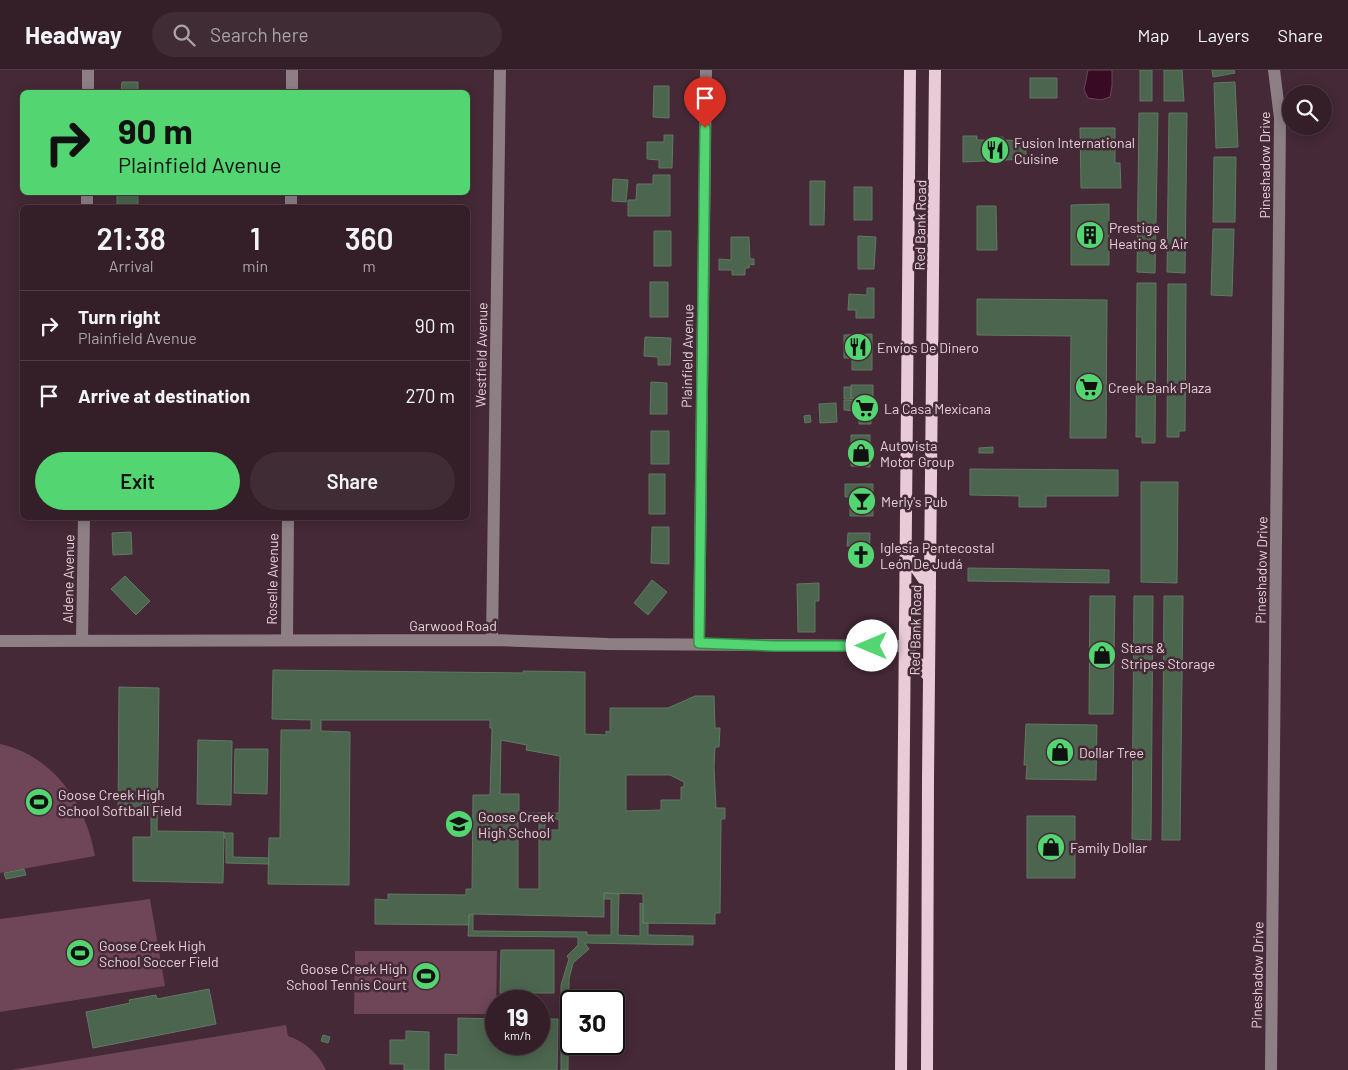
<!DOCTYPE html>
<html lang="en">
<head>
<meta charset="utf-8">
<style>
	body { margin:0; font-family:Barlow,sans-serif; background:#3f2c34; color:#f1f3f6; height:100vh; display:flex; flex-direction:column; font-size:19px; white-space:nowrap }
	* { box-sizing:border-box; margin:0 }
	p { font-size:16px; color:#a9a2a8 }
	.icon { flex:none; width:28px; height:28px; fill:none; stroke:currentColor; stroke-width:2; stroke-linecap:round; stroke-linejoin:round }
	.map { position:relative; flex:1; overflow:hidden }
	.drawer { position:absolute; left:20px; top:135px; width:450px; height:315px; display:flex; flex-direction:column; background:#341f28; border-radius:8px; box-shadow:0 2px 12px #0003,0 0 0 1px #4e3d45 }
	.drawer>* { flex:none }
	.hud { position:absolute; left:20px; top:20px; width:450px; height:105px; border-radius:8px; box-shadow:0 2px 12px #0003,0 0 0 1px #4e3d45; background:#53d672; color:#111; overflow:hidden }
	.buttons { position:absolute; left:1282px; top:15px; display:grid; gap:10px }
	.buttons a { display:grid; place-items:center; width:50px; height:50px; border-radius:50%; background:#341f28; box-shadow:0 2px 12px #0003,0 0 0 1px #4e3d45; font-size:25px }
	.speed { position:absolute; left:485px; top:920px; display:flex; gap:10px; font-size:25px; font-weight:700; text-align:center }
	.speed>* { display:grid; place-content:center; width:65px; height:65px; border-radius:50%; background:#341f28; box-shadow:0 2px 12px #0003,0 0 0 1px #4e3d45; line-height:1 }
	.speed small { font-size:12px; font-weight:400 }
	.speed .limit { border:2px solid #111; border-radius:8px; background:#fff; color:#111 }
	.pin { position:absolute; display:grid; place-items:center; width:42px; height:42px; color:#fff; margin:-51px -21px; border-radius:50% 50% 50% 0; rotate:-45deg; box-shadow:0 0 5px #0007 }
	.pin .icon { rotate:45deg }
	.me { position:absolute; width:55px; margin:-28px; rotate:270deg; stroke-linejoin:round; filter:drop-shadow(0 0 4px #0008) }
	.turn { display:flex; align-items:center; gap:18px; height:105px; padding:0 15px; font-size:22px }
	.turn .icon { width:65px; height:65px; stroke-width:2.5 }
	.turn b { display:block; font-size:35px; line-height:42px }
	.eta { display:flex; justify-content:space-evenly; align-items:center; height:85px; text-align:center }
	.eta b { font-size:30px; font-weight:600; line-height:35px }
	.primary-button { display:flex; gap:10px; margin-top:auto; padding:10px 15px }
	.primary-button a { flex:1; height:58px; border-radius:30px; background:#53d672; color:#111; font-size:20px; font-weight:600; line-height:58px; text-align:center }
	.primary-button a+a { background:#3f2c34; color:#f1f3f6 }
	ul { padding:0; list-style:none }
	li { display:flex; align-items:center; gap:15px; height:70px; padding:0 15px; border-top:1px solid #4e3d45 }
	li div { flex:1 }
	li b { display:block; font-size:19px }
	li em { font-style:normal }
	header { display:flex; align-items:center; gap:30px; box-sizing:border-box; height:70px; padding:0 25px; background:#341f28; border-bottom:1px solid #4e3d45 }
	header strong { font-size:24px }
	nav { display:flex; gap:28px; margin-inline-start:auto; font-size:18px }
	.search { width:350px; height:45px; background:#3f2c34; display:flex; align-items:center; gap:12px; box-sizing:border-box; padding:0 18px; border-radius:28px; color:#a9a2a8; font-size:19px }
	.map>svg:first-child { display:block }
	.green { fill:#6f4558 }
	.water { fill:#390a24; stroke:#6c465a }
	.building { fill:#4c654f; stroke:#607963; fill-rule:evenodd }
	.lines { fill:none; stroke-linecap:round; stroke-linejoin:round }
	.minor { stroke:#8e7f85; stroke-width:12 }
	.major { stroke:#e9cbd7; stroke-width:12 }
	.route-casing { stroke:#368b4a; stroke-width:12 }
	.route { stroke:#53d672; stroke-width:9 }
	.labels { text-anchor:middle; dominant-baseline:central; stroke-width:5; stroke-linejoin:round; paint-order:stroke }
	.poi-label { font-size:14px; fill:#e4d2d9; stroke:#452936; text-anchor:start }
	.street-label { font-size:14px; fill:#e4d2d9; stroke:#452936 }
</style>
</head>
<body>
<header>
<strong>Headway</strong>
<div class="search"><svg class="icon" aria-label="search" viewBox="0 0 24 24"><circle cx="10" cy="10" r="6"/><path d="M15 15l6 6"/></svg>Search here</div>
<nav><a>Map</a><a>Layers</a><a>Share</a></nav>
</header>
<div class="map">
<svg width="1348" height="1000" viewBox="0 0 1348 1000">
	<rect width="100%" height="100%" fill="#452936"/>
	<!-- green -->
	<path class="green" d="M 0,674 C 54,686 86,734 95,786 L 0,803 Z
		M 150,829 L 165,916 L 0,942 L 0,849 Z
		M 355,881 L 497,881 L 496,944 L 354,944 Z
		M 286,955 L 288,966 C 304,971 319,984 326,1000 L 11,1000 Z"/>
	<!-- water -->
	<path class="water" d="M 1088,0 L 1112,0 L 1112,16 L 1110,27 L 1101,30 L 1088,28 L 1084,20 Z"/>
	<!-- building -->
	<path class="building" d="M 1140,0 L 1152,0 L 1152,31 L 1140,31 Z
		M 1164,0 L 1182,0 L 1184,31 L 1164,31 Z
		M 1212,0 L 1234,0 L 1235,3 L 1213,7 Z
		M 1030,8 L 1057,8 L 1057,28 L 1030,28 Z
		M 122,12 L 138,12 L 138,22 L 121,22 Z
		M 1235,12 L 1238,77 L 1216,78 L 1214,13 Z
		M 654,16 L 669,16 L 669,48 L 653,47 Z
		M 1139,43 L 1158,43 L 1155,203 L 1137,202 Z
		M 1169,43 L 1187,43 L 1185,203 L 1167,202 Z
		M 1080,58 L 1115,58 L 1115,93 L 1120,93 L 1121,118 L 1081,118 Z
		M 664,65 L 673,65 L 672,98 L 659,98 L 659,90 L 647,89 L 647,72 L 664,72 Z
		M 963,66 L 977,66 L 977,70 L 995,70 L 995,67 L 1003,67 L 1004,70 L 1026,71 L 1026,89 L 963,92 Z
		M 1214,87 L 1236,87 L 1235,152 L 1213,152 Z
		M 653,105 L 670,105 L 670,146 L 628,146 L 628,130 L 636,130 L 637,114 L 653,114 Z
		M 613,109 L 628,110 L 626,132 L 612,131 Z
		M 810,111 L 825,111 L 824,155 L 810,155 Z
		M 854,117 L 872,117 L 872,150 L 854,150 Z
		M 117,122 L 138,122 L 138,138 L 117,138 Z
		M 1109,134 L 1109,195 L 1071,195 L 1071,135 Z
		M 977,136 L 996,136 L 997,180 L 977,180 Z
		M 1213,159 L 1234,159 L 1232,226 L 1211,225 Z
		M 654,161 L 671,161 L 671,196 L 654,196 Z
		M 858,166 L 876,167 L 874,199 L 858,199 Z
		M 731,167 L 749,167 L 750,189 L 754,189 L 754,195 L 750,194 L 749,198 L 745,198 L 745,205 L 732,205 L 732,200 L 719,200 L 719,189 L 731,190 Z
		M 650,212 L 668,212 L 668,247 L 650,247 Z
		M 1137,213 L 1156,213 L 1155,373 L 1142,373 L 1142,367 L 1136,367 Z
		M 1168,214 L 1186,214 L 1185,361 L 1179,361 L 1179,367 L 1167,367 Z
		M 867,218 L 874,218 L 874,248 L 856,248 L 856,240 L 848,240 L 849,224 L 867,225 Z
		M 977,229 L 1107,230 L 1106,368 L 1070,368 L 1071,266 L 977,265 Z
		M 872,264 L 872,300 L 852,300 L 852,288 L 844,288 L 844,265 Z
		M 645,267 L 671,268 L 670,295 L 658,295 L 658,287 L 644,286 Z
		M 651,312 L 667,313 L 667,344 L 650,344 Z
		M 851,315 L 873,315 L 873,347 L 857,347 L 857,329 L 851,329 Z
		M 844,317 L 851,317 L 851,329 L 844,329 Z
		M 844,330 L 857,331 L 856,341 L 844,340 Z
		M 836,333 L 837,352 L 820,353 L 819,334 Z
		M 810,345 L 811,352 L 805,353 L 804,346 Z
		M 859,347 L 871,347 L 871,354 L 859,354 Z
		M 651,361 L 669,361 L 669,394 L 651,394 Z
		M 851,365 L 870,365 L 870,397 L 851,396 Z
		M 993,377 L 993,383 L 979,383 L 979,378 Z
		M 970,399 L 1118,400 L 1118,426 L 1046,426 L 1046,437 L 1019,437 L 1019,426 L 970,425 Z
		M 649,404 L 665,404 L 665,444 L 649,444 Z
		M 1141,412 L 1178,412 L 1177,513 L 1141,512 Z
		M 845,414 L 873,414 L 873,446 L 850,446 L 850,427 L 845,427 Z
		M 652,457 L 669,457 L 669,494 L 651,493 Z
		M 131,462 L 132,484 L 113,485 L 112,463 Z
		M 848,463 L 870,463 L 869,494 L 853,494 L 853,476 L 847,476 Z
		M 968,498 L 1109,500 L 1109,513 L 968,511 Z
		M 125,506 L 150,531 L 136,545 L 111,519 Z
		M 652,510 L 667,522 L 648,545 L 634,533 Z
		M 819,513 L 819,531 L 815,531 L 815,562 L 798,562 L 797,514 Z
		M 1090,526 L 1115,526 L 1113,644 L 1089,644 Z
		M 1134,526 L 1153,526 L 1151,770 L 1132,769 Z
		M 1164,526 L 1183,526 L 1180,770 L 1162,770 Z
		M 273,600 L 523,603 L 523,601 L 585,602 L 585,664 L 606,665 L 606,661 L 610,662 L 610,638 L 668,638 L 695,626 L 714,626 L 715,658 L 720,658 L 719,677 L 715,677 L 714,697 L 716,738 L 725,738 L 725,749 L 721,749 L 720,843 L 715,843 L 715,854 L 643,853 L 643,824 L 604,823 L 604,847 L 473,844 L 469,845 L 469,855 L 375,854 L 375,829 L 388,830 L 388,824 L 466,825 L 466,819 L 472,819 L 473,725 L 490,725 L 492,658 L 490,658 L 490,650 L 321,650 L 321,661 L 350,662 L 349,815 L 268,814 L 269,768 L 280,768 L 281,660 L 311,660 L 311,650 L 272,649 ZM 501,670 L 527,675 L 526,680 L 560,686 L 559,743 L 519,743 L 519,724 L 500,724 ZM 626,705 L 670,705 L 684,712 L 684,717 L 681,717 L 681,730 L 661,730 L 661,740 L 626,741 ZM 518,748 L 539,749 L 539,819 L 518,819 ZM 545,749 L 559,749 L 559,760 L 545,760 Z
		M 119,617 L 159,618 L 157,761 L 224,762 L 223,813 L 133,811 L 133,767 L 151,767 L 151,746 L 118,746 Z
		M 1026,654 L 1097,655 L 1096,710 L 1026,709 L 1027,695 L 1024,695 Z
		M 198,670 L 232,671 L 231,735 L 197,734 Z
		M 235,679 L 268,679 L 267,724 L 234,723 Z
		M 1027,746 L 1075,746 L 1075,808 L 1027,808 Z
		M 224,763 L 233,763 L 233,787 L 269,788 L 269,794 L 226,793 L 226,768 L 224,768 Z
		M 24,799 L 26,805 L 6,809 L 4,803 Z
		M 604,823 L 619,824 L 618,865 L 640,866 L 640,833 L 643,834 L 643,853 L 648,853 L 648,865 L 693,866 L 693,875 L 585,873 L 589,879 L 573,893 L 569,909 L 568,1000 L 561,1000 L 561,915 L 569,889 L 567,886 L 578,875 L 578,867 L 468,866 L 469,845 L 473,844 L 473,861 L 587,862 L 587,865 L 611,865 L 611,829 L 604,829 Z
		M 501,880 L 554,880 L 554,923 L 500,923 Z
		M 209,919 L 216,954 L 93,978 L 86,942 L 130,933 L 129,930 L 156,925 L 157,929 Z
		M 458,948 L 496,949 L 496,974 L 539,974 L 539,949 L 558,949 L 557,1000 L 445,1000 L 445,984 L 458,985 Z
		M 406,961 L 429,962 L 429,1000 L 404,1000 L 404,994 L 390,994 L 390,970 L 406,970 Z
		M 323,965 L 330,967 L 328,973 L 321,971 Z"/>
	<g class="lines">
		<!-- minor -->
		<path class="minor" d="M 88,22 L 88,0
			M 292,22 L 292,0
			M 87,138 L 87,122
			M 291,138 L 291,122
			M 82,570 L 84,448
			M 287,570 L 288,448
			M 492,570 L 500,0
			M 0,571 L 492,570 L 608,574 L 905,576
			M 699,573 L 706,0
			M 1271,1000 L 1280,48 L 1274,0"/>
		<!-- major -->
		<path class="major" d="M 906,484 L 930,518
			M 905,576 L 929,607
			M 901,1000 L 910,0
			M 927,1000 L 928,709 L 935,0"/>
	</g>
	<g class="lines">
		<defs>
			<path id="route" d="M 705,58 L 699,573 L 774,576 L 872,576"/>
		</defs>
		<!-- route casing -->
		<use href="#route" class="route-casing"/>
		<!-- route -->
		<use href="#route" class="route"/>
	</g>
	<!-- icons -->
	<defs>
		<symbol id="restaurant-disc" viewBox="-11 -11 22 22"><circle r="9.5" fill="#53d672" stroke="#452936"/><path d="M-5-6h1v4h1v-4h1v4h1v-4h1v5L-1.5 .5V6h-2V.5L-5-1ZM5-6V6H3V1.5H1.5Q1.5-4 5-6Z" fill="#111"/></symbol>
		<symbol id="building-disc" viewBox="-11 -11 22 22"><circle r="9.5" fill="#53d672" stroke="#452936"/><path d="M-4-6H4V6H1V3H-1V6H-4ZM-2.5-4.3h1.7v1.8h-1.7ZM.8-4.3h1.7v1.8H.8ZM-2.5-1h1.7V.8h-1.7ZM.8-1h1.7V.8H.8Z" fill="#111"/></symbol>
		<symbol id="supermarket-disc" viewBox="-11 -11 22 22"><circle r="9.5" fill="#53d672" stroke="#452936"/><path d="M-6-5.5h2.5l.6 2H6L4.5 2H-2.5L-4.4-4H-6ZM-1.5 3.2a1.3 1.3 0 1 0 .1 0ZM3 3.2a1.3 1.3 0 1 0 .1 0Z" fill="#111"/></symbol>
		<symbol id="shop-disc" viewBox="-11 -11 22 22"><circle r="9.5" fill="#53d672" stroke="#452936"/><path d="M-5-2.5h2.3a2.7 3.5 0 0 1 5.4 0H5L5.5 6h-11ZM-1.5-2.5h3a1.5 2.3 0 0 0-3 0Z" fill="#111"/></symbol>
		<symbol id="bar-disc" viewBox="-11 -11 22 22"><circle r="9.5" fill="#53d672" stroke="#452936"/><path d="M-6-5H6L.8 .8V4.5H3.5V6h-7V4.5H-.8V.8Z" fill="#111"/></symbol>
		<symbol id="church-disc" viewBox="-11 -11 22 22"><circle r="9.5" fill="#53d672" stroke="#452936"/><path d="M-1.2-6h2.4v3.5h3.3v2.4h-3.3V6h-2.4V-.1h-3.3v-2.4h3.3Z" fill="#111"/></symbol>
		<symbol id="stadium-disc" viewBox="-11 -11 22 22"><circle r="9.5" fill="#53d672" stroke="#452936"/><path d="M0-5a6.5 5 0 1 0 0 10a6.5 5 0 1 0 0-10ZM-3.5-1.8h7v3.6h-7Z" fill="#111"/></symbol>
		<symbol id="school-disc" viewBox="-11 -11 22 22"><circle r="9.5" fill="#53d672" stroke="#452936"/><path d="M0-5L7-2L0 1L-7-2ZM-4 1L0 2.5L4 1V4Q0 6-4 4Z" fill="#111"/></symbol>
	</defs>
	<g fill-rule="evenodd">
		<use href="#restaurant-disc" x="979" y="64" width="32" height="32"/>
		<use href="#building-disc" x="1074" y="149" width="32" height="32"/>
		<use href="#restaurant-disc" x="842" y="261" width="32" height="32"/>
		<use href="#supermarket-disc" x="1073" y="301" width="32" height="32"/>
		<use href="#supermarket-disc" x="849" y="322" width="32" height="32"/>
		<use href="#shop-disc" x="845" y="367" width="32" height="32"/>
		<use href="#bar-disc" x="846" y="415" width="32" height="32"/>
		<use href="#church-disc" x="845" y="469" width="32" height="32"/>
		<use href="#shop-disc" x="1086" y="569" width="32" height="32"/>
		<use href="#shop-disc" x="1044" y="666" width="32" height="32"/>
		<use href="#stadium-disc" x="23" y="716" width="32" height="32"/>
		<use href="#school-disc" x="443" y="738" width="32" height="32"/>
		<use href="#shop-disc" x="1035" y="761" width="32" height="32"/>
		<use href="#stadium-disc" x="64" y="867" width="32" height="32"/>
		<use href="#stadium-disc" x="410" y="890" width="32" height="32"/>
	</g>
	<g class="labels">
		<!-- poi labels -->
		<g class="poi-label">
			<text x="1014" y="72">Fusion International<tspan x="1014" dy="16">Cuisine</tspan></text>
			<text x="1109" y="157">Prestige<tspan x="1109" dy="16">Heating &amp; Air</tspan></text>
			<text x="877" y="277">Envios De Dinero</text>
			<text x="1108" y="317">Creek Bank Plaza</text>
			<text x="884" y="338">La Casa Mexicana</text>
			<text x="880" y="375">Autovista<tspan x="880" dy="16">Motor Group</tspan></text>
			<text x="881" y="431">Merly's Pub</text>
			<text x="880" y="477">Iglesia Pentecostal<tspan x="880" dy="16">León De Judá</tspan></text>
			<text x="1121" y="577">Stars &amp;<tspan x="1121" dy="16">Stripes Storage</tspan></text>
			<text x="1079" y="682">Dollar Tree</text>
			<text x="58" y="724">Goose Creek High<tspan x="58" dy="16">School Softball Field</tspan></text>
			<text x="478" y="746">Goose Creek<tspan x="478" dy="16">High School</tspan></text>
			<text x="1070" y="777">Family Dollar</text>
			<text x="99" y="875">Goose Creek High<tspan x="99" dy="16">School Soccer Field</tspan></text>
			<text x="407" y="898" text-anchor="end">Goose Creek High<tspan x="407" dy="16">School Tennis Court</tspan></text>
		</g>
		<!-- street labels -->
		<g class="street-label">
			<text transform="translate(1264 95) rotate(-90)">Pineshadow Drive</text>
			<text transform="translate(920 155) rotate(-89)">Red Bank Road</text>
			<text transform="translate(481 285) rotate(-89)">Westfield Avenue</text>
			<text transform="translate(687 286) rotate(-89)">Plainfield Avenue</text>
			<text transform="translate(1261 500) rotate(-89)">Pineshadow Drive</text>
			<text transform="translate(68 509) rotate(-89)">Aldene Avenue</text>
			<text transform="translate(272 509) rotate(-89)">Roselle Avenue</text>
			<text x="453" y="555">Garwood Road</text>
			<text transform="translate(915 560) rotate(-89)">Red Bank Road</text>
			<text transform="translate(1257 905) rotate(-89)">Pineshadow Drive</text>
		</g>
	</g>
</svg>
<div class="buttons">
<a><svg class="icon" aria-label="search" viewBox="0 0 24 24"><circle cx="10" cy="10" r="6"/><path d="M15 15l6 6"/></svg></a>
</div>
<div class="speed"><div>19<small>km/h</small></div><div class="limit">30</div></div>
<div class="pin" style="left:705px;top:58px;background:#d93025"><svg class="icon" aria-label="arrive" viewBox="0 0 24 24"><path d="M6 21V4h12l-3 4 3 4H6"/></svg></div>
<svg class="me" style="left:872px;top:576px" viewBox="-20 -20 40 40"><circle r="19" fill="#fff"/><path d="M0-13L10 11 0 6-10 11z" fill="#53d672"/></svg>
<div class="hud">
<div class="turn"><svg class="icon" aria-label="right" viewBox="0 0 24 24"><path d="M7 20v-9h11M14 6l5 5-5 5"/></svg><div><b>90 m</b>Plainfield Avenue</div></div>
</div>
<section class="drawer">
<div class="eta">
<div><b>21:38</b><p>Arrival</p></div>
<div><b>1</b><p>min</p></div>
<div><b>360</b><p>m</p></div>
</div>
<ul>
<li><svg class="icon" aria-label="right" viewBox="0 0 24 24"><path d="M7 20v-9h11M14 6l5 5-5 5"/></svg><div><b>Turn right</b><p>Plainfield Avenue</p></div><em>90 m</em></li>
<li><svg class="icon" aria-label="arrive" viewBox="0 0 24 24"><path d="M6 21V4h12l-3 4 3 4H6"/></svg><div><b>Arrive at destination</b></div><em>270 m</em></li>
</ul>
<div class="primary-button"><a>Exit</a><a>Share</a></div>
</section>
</div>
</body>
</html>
